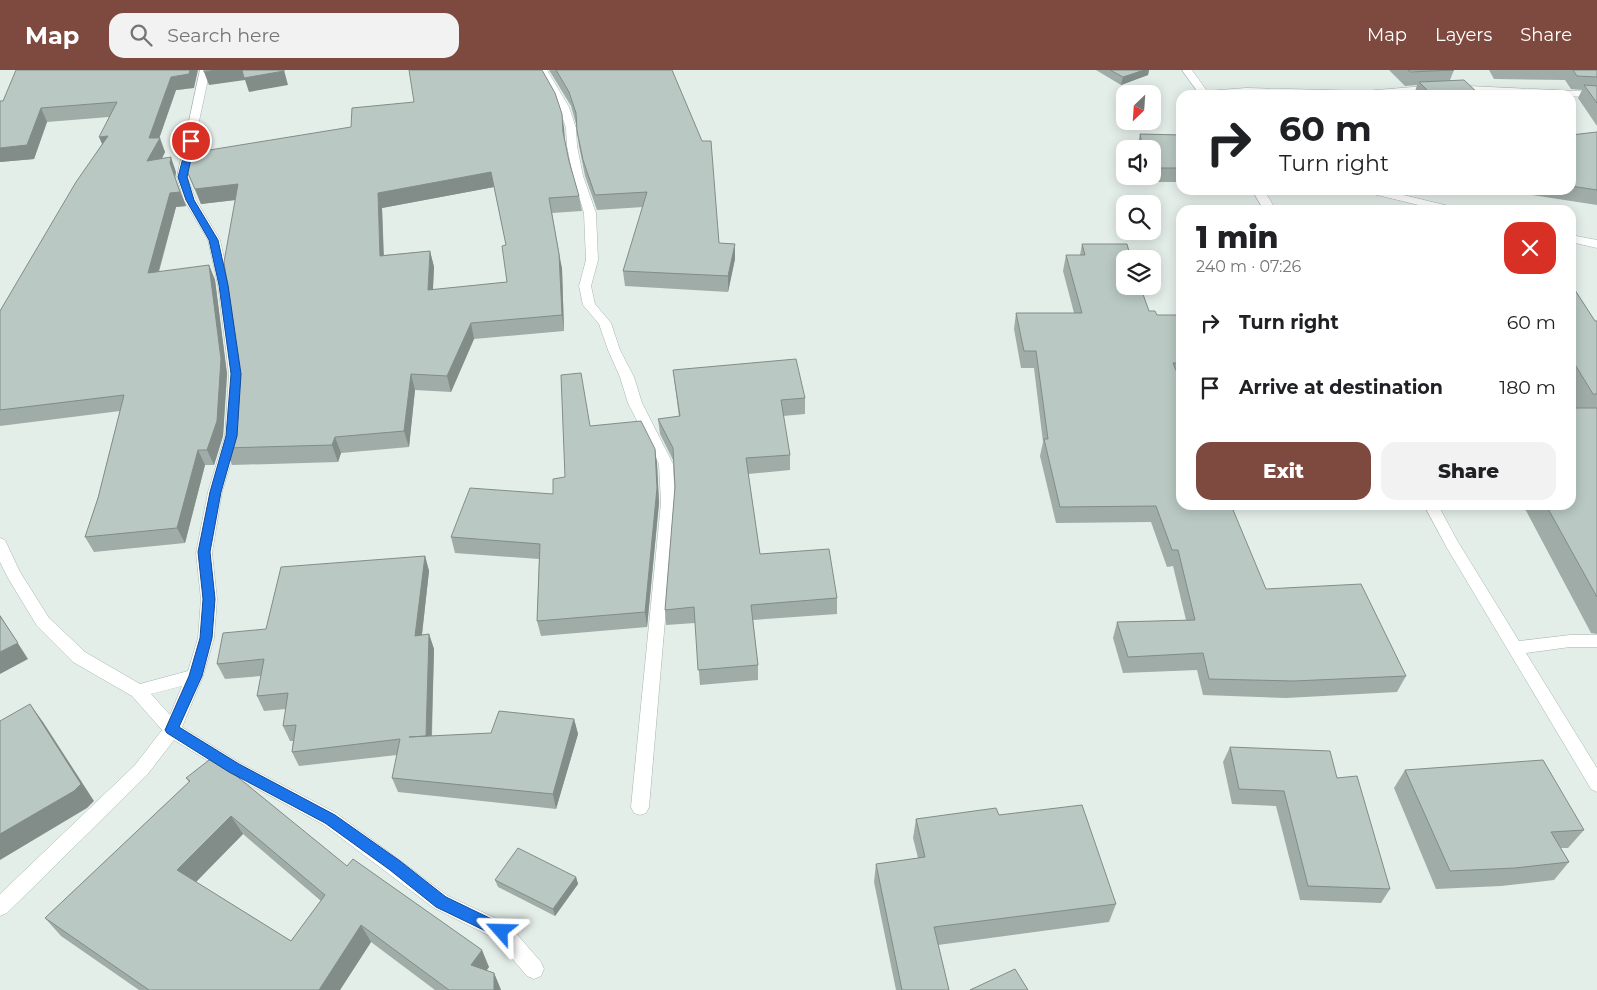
<!DOCTYPE html>
<html lang="en">
<head>
<meta charset="utf-8">
<style>
	body { margin:0; font-family:Montserrat,sans-serif; background:#f2f2f2; color:#202124; height:100vh; display:flex; flex-direction:column; font-size:19px; white-space:nowrap }
	* { box-sizing:border-box; margin:0 }
	p { font-size:16px; color:#757577 }
	.icon { flex:none; width:28px; height:28px; fill:none; stroke:currentColor; stroke-width:2; stroke-linecap:round; stroke-linejoin:round }
	.map { position:relative; flex:1; overflow:hidden }
	.side { position:absolute; left:1176px; top:135px; width:400px; height:305px; display:flex; flex-direction:column; background:#fff; border-radius:15px; box-shadow:0 2px 12px #0003 }
	.side>* { flex:none }
	.banner { position:absolute; left:1176px; top:20px; width:400px; height:105px; border-radius:15px; box-shadow:0 2px 12px #0003; background:#fff; color:#202124; overflow:hidden }
	.needle { width:32px; rotate:205deg }
	.fabs { position:absolute; left:1116px; top:15px; display:grid; gap:10px }
	.fabs a { display:grid; place-items:center; width:45px; height:45px; border-radius:10px; background:#fff; box-shadow:0 2px 12px #0003; font-size:25px }
	.pin { position:absolute; display:grid; place-items:center; width:42px; height:42px; color:#fff; margin:-21px; border:2px solid #fff; border-radius:50%; box-shadow:0 1px 5px #0007 }
	.me { position:absolute; width:55px; margin:-28px; rotate:295deg; stroke-linejoin:round; filter:drop-shadow(0 0 4px #0008) }
	.turn { display:flex; align-items:center; gap:18px; height:105px; padding:0 20px; font-size:22px }
	.turn .icon { width:65px; height:65px; stroke-width:2.5 }
	.turn b { display:block; font-size:35px; line-height:42px }
	.round { display:grid; place-items:center; flex:none; width:52px; height:52px; border-radius:15px; background:#f2f2f2 }
	.overview { display:flex; align-items:center; justify-content:space-between; height:85px; padding:0 20px }
	h1 { font-size:30px; font-weight:800; line-height:38px }
	.action { display:flex; gap:10px; margin-top:auto; padding:10px 20px }
	.action a { flex:1; height:58px; border-radius:15px; background:#7e493f; color:#fff; font-size:20px; font-weight:800; line-height:58px; text-align:center }
	.action a+a { background:#f2f2f2; color:#202124 }
	ul { padding:0; list-style:none }
	li { display:flex; align-items:center; gap:15px; height:65px; padding:0 20px }
	li div { flex:1 }
	li b { display:block; font-size:19px }
	li em { font-style:normal }
	header { display:flex; align-items:center; gap:30px; box-sizing:border-box; height:70px; padding:0 25px; background:#7e493f; color:#fff }
	header strong { font-size:24px }
	nav { display:flex; gap:28px; margin-inline-start:auto; font-size:18px }
	.search { width:350px; height:45px; background:#f2f2f2; display:flex; align-items:center; gap:12px; box-sizing:border-box; padding:0 18px; border-radius:15px; color:#757577; font-size:19px }
	.map>svg:first-child { display:block }
	.lines { fill:none; stroke-linecap:round; stroke-linejoin:round }
	.minor-casing { stroke:#a6b6b0; stroke-width:1 }
	.minor { fill:#fff; fill-rule:evenodd }
	.wall { fill:#9faca7; fill-rule:evenodd }
	.shaded-wall { fill:#828c88 }
	.building { fill:#b9c8c2; stroke:#828c88; fill-rule:evenodd }
	.route { fill:#1a73e8; stroke:#114b97 }
</style>
</head>
<body>
<header>
<strong>Map</strong>
<div class="search"><svg class="icon" aria-label="search" viewBox="0 0 24 24"><circle cx="10" cy="10" r="6"/><path d="M15 15l6 6"/></svg>Search here</div>
<nav><a>Map</a><a>Layers</a><a>Share</a></nav>
</header>
<div class="map">
<svg width="1597" height="920" viewBox="0 0 1597 920">
	<rect width="100%" height="100%" fill="#e4eee9"/>
	<g class="lines">
		<defs>
			<path id="minor" d="M 200,0 L 210,0 L 187,107 L 196,130 L 220,170 L 230,215 L 243,304 L 239,366 L 222,422 L 212,483 L 217,529 L 214,568 L 203,606 L 182,657 L 240,693 L 336,743 L 448,826 L 508,854 L 541,892 L 544,899 L 541,906 L 534,909 L 527,906 L 494,868 L 434,838 L 324,755 L 228,703 L 174,670 L 147,705 L 7,843 L 0,846 L 0,824 L 135,695 L 162,660 L 132,626 L 73,592 L 37,556 L 8,508 L 0,492 L 0,468 L 5,470 L 20,502 L 49,548 L 85,582 L 140,614 L 188,601 L 198,568 L 201,529 L 196,483 L 208,422 L 225,366 L 229,304 L 218,215 L 208,170 L 184,130 L 177,107 ZM 182,616 L 170,645 L 151,624 Z
				M 537,0 L 547,0 L 569,37 L 576,58 L 577,76 L 583,106 L 596,143 L 598,190 L 591,216 L 595,234 L 611,253 L 620,280 L 634,307 L 642,333 L 673,394 L 675,433 L 649,737 L 646,743 L 640,745 L 634,743 L 631,737 L 661,433 L 659,394 L 628,333 L 620,307 L 608,280 L 599,254 L 583,235 L 579,216 L 586,190 L 584,143 L 573,106 L 567,76 L 566,58 L 559,37 Z
				M 1182,0 L 1192,0 L 1207,21 L 1246,18 L 1365,21 L 1425,16 L 1468,16 L 1597,22 L 1597,28 C 1531,23 1461,17 1394,25 L 1200,25 Z
				M 1252,120 L 1264,120 L 1276,140 L 1264,140 Z
				M 1363,120 L 1383,120 L 1457,138 L 1459,140 L 1439,140 L 1365,122 Z
				M 1571,165 L 1597,170 L 1597,178 L 1571,172 Z
				M 1424,435 L 1438,435 L 1458,472 L 1519,571 L 1570,565 L 1597,565 L 1597,577 L 1570,577 L 1526,583 L 1597,698 L 1597,722 L 1591,719 L 1447,478 Z"/>
		</defs>
		<!-- minor casing -->
		<use href="#minor" class="minor-casing"/>
		<!-- minor -->
		<use href="#minor" class="minor"/>
	</g>
	<!-- wall -->
	<path class="wall" d="M 549,0 L 672,0 L 719,173 L 735,174 L 735,189 L 728,222 L 625,216 L 623,201 L 643,137 L 597,140 L 585,106 L 579,76 L 576,54 L 571,36 Z
		M 1096,0 L 1149,0 L 1148,5 L 1121,15 Z
		M 1389,0 L 1454,0 L 1450,10 L 1480,25 L 1414,25 L 1417,15 L 1405,16 Z
		M 1489,0 L 1597,0 L 1597,56 L 1578,28 L 1582,20 L 1571,19 L 1565,10 L 1494,9 Z
		M 194,18 L 176,20 L 159,68 L 165,82 L 162,89 L 176,102 L 175,108 L 186,136 L 176,137 L 159,202 L 209,195 L 215,210 L 227,304 L 223,366 L 214,395 L 205,395 L 185,473 L 94,482 L 85,467 L 98,428 L 120,341 L 0,356 L 0,241 L 102,74 L 109,47 L 47,52 L 34,89 L 0,92 L 0,31 Z
		M 564,58 L 565,71 L 569,91 L 579,126 L 582,141 L 552,143 L 562,199 L 564,261 L 474,269 L 451,322 L 415,320 L 409,377 L 341,383 L 338,392 L 232,395 L 225,378 L 234,350 L 238,288 L 235,130 L 201,134 L 183,92 ZM 494,117 L 506,175 L 507,212 L 433,220 L 434,197 L 430,181 L 384,185 L 382,138 Z
		M 1597,62 L 1597,135 L 1500,120 L 1571,120 L 1571,65 Z
		M 1140,64 L 1181,65 L 1181,112 L 1145,112 L 1144,106 L 1152,106 L 1152,79 L 1137,79 Z
		M 1082,174 L 1149,241 L 1157,245 L 1181,245 L 1181,309 L 1180,309 L 1181,435 L 1266,519 L 1406,606 L 1397,622 L 1286,628 L 1203,625 L 1197,600 L 1123,603 L 1113,568 L 1117,552 L 1186,550 L 1173,496 L 1167,497 L 1151,452 L 1056,453 L 1040,386 L 1043,372 L 1034,298 L 1021,298 L 1014,259 L 1016,243 L 1074,243 L 1063,201 L 1066,185 L 1080,185 Z
		M 1571,214 L 1595,251 L 1597,251 L 1597,564 L 1591,563 L 1523,435 L 1571,435 L 1575,338 L 1571,331 Z
		M 673,300 L 805,328 L 805,344 L 783,346 L 790,385 L 790,400 L 748,404 L 760,484 L 837,528 L 837,544 L 753,550 L 758,595 L 758,610 L 700,615 L 695,553 L 666,555 L 665,540 L 675,417 L 674,392 L 660,364 L 658,349 L 679,347 Z
		M 590,356 L 655,379 L 657,394 L 659,433 L 647,557 L 541,566 L 537,551 L 539,489 L 455,483 L 451,467 L 553,424 L 565,407 Z
		M 425,486 L 429,501 L 422,565 L 429,564 L 434,579 L 432,666 L 491,663 L 574,649 L 578,664 L 556,739 L 398,722 L 392,708 L 397,685 L 299,696 L 292,682 L 293,671 L 290,671 L 283,656 L 286,639 L 264,641 L 257,626 L 261,606 L 225,609 L 217,594 L 266,559 Z
		M 1230,677 L 1337,708 L 1390,819 L 1381,833 L 1300,830 L 1276,736 L 1232,734 L 1223,692 Z
		M 1405,700 L 1584,760 L 1568,778 L 1561,778 L 1569,792 L 1554,810 L 1501,816 L 1436,819 L 1394,718 Z
		M 186,708 L 347,796 L 489,897 L 486,901 L 494,903 L 501,920 L 435,920 L 371,872 L 340,920 L 139,920 L 61,866 L 45,848 L 189,712 ZM 243,764 L 321,831 L 291,871 L 196,812 Z
		M 999,745 L 1116,834 L 1109,852 L 938,875 L 949,920 L 896,920 L 874,812 L 876,794 L 918,788 L 913,768 L 916,749 Z
		M 576,807 L 578,814 L 555,846 L 498,817 L 495,810 Z"/>
	<!-- shaded-wall -->
	<path class="shaded-wall" d="M 190,0 L 198,0 L 194,18 L 176,20 L 159,69 L 160,68 L 165,82 L 153,105 L 147,91 L 149,68 L 171,7 Z
		M 216,0 L 284,0 L 288,15 L 249,22 L 245,10 L 209,15 L 204,2 Z
		M 1144,0 L 1149,0 L 1148,5 L 1121,15 L 1123,7 Z
		M 41,38 L 47,52 L 34,89 L 0,92 L 0,78 Z
		M 562,44 L 564,58 L 565,76 L 563,62 Z
		M 108,66 L 105,81 L 99,67 Z
		M 171,87 L 176,102 L 175,108 L 186,136 L 176,137 L 154,218 L 148,203 Z
		M 491,102 L 494,117 L 382,138 L 384,201 L 380,186 L 378,123 Z
		M 238,114 L 244,129 L 201,134 L 195,119 Z
		M 735,174 L 735,189 L 728,222 L 728,206 Z
		M 430,181 L 434,197 L 432,236 L 428,220 Z
		M 559,184 L 562,199 L 564,261 L 562,245 Z
		M 209,195 L 215,210 L 227,304 L 223,366 L 214,395 L 207,380 Z
		M 471,253 L 474,269 L 451,322 L 447,306 Z
		M 411,304 L 415,320 L 409,377 L 404,361 Z
		M 335,367 L 341,383 L 338,392 L 332,375 Z
		M 655,379 L 657,394 L 659,433 L 647,557 L 645,542 Z
		M 198,380 L 205,395 L 185,473 L 177,458 Z
		M 425,486 L 429,501 L 420,581 L 415,566 Z
		M 0,545 L 28,589 L 0,604 Z
		M 429,564 L 434,579 L 431,680 L 426,666 Z
		M 30,634 L 43,652 L 94,731 L 87,738 L 0,790 L 0,764 Z
		M 574,649 L 578,664 L 556,739 L 553,724 Z
		M 231,746 L 243,764 L 190,818 L 177,800 Z
		M 576,807 L 578,814 L 555,846 L 553,839 Z
		M 361,855 L 371,872 L 340,920 L 319,920 Z
		M 482,880 L 489,897 L 478,912 L 471,895 Z
		M 494,903 L 501,920 L 494,920 Z"/>
	<!-- building -->
	<path class="building" d="M 16,0 L 190,0 L 189,4 L 171,7 L 149,68 L 160,68 L 147,91 L 171,87 L 170,93 L 180,122 L 170,123 L 148,203 L 209,195 L 221,289 L 217,351 L 207,380 L 198,380 L 177,458 L 85,467 L 98,428 L 124,325 L 0,340 L 0,241 L 76,112 L 108,66 L 99,67 L 117,32 L 41,38 L 27,75 L 0,78 L 0,31 L 3,31 Z
		M 204,0 L 216,0 L 204,2 Z
		M 242,0 L 284,0 L 284,1 L 244,8 Z
		M 409,0 L 542,0 L 555,23 L 562,44 L 563,62 L 569,91 L 579,126 L 549,128 L 559,184 L 562,245 L 471,253 L 447,306 L 411,304 L 404,361 L 335,367 L 332,375 L 225,378 L 234,350 L 238,288 L 224,192 L 238,114 L 195,119 L 183,92 L 185,84 L 351,57 L 352,38 L 414,32 ZM 491,102 L 506,175 L 502,176 L 507,212 L 428,220 L 430,181 L 380,186 L 378,123 Z
		M 556,0 L 672,0 L 702,71 L 711,71 L 719,173 L 735,174 L 728,206 L 623,201 L 647,122 L 595,125 L 583,90 L 577,61 L 576,43 L 569,22 Z
		M 1110,0 L 1144,0 L 1123,7 Z
		M 1408,0 L 1454,0 L 1410,2 Z
		M 1573,0 L 1597,0 L 1597,7 L 1577,6 Z
		M 1464,10 L 1480,25 L 1432,25 L 1419,12 Z
		M 1584,15 L 1597,16 L 1597,33 Z
		M 1597,62 L 1597,120 L 1571,116 L 1571,65 Z
		M 1140,64 L 1181,65 L 1181,98 L 1152,98 L 1152,79 L 1143,79 Z
		M 1082,174 L 1127,174 L 1131,189 L 1125,189 L 1125,216 L 1140,216 L 1149,241 L 1155,241 L 1157,245 L 1181,245 L 1181,293 L 1173,293 L 1181,312 L 1181,435 L 1231,435 L 1266,519 L 1361,514 L 1406,606 L 1294,611 L 1209,609 L 1203,583 L 1128,587 L 1117,552 L 1195,550 L 1178,480 L 1172,480 L 1156,436 L 1060,437 L 1044,369 L 1048,369 L 1036,281 L 1024,281 L 1016,243 L 1082,243 L 1066,185 L 1085,185 Z
		M 1571,214 L 1595,251 L 1597,251 L 1597,324 L 1593,324 L 1571,288 Z
		M 796,289 L 805,328 L 781,330 L 790,385 L 746,388 L 760,484 L 829,479 L 837,528 L 751,535 L 758,595 L 698,600 L 694,537 L 665,540 L 675,417 L 673,378 L 658,349 L 680,346 L 673,300 Z
		M 581,303 L 590,356 L 641,351 L 655,379 L 657,418 L 645,542 L 537,551 L 540,474 L 451,467 L 470,418 L 553,424 L 553,409 L 565,407 L 561,305 Z
		M 1571,338 L 1597,338 L 1597,527 L 1546,435 L 1571,435 Z
		M 425,486 L 415,566 L 429,564 L 426,666 L 409,667 L 491,663 L 499,641 L 574,649 L 553,724 L 392,708 L 400,669 L 292,682 L 296,655 L 283,656 L 288,623 L 257,626 L 264,589 L 217,594 L 223,563 L 266,559 L 281,497 Z
		M 0,546 L 18,573 L 0,582 Z
		M 30,634 L 81,714 L 74,721 L 0,764 L 0,651 Z
		M 1230,677 L 1330,681 L 1337,708 L 1357,706 L 1390,819 L 1308,816 L 1284,721 L 1239,719 Z
		M 213,687 L 347,796 L 353,789 L 482,880 L 471,895 L 494,903 L 494,920 L 449,920 L 361,855 L 319,920 L 149,920 L 45,848 L 190,711 L 186,708 ZM 231,746 L 325,825 L 291,871 L 177,800 Z
		M 1543,690 L 1584,760 L 1551,762 L 1569,792 L 1515,798 L 1450,801 L 1405,700 Z
		M 1082,735 L 1116,834 L 934,857 L 949,920 L 902,920 L 876,794 L 925,787 L 916,749 L 996,738 L 999,745 Z
		M 518,778 L 576,807 L 553,839 L 495,810 Z
		M 1015,899 L 1028,920 L 970,920 Z"/>
	<!-- route -->
	<path class="route" d="M 188,69 L 195,71 L 187,107 L 194,130 L 218,170 L 228,215 L 241,304 L 237,366 L 221,422 L 210,482 L 215,529 L 212,568 L 202,606 L 179,657 L 239,694 L 335,745 L 400,791 L 446,827 L 506,856 L 508,861 L 506,866 L 501,868 L 496,866 L 436,837 L 390,800 L 325,753 L 229,702 L 167,663 L 165,660 L 189,606 L 200,568 L 203,529 L 198,482 L 210,422 L 226,366 L 231,304 L 219,215 L 209,170 L 186,130 L 178,107 Z"/>
</svg>
<div class="fabs">
<a><svg class="needle" viewBox="-14 -14 28 28"><path d="M0-13l5 13h-10z" fill="#e53935"/><path d="M0 13l5-13h-10z" fill="#757577"/></svg></a>
<a><svg class="icon" aria-label="sound" viewBox="0 0 24 24"><path d="M4 9h4l5-4v14l-5-4H4zM17 9q2 3 0 6"/></svg></a>
<a><svg class="icon" aria-label="search" viewBox="0 0 24 24"><circle cx="10" cy="10" r="6"/><path d="M15 15l6 6"/></svg></a>
<a><svg class="icon" aria-label="layers" viewBox="0 0 24 24"><path d="M12 4l9 5-9 5-9-5zM3 14l9 5 9-5"/></svg></a>
</div>
<div class="pin" style="left:191px;top:71px;background:#d93025"><svg class="icon" aria-label="arrive" viewBox="0 0 24 24"><path d="M6 21V4h12l-3 4 3 4H6"/></svg></div>
<svg class="me" style="left:501px;top:861px" viewBox="-20 -20 40 40"><path d="M0-17L14 15 0 8-14 15z" fill="#1a73e8" stroke="#fff" stroke-width="4"/></svg>
<div class="banner">
<div class="turn"><svg class="icon" aria-label="right" viewBox="0 0 24 24"><path d="M7 20v-9h11M14 6l5 5-5 5"/></svg><div><b>60 m</b>Turn right</div></div>
</div>
<section class="side">
<div class="overview"><div><h1>1 min</h1><p>240 m · 07:26</p></div><a class="round" style="background:#d93025;color:#fff"><svg class="icon" aria-label="close" viewBox="0 0 24 24"><path d="M6 6l12 12M18 6L6 18"/></svg></a></div>
<ul>
<li><svg class="icon" aria-label="right" viewBox="0 0 24 24"><path d="M7 20v-9h11M14 6l5 5-5 5"/></svg><div><b>Turn right</b></div><em>60 m</em></li>
<li><svg class="icon" aria-label="arrive" viewBox="0 0 24 24"><path d="M6 21V4h12l-3 4 3 4H6"/></svg><div><b>Arrive at destination</b></div><em>180 m</em></li>
</ul>
<div class="action"><a>Exit</a><a>Share</a></div>
</section>
</div>
</body>
</html>
